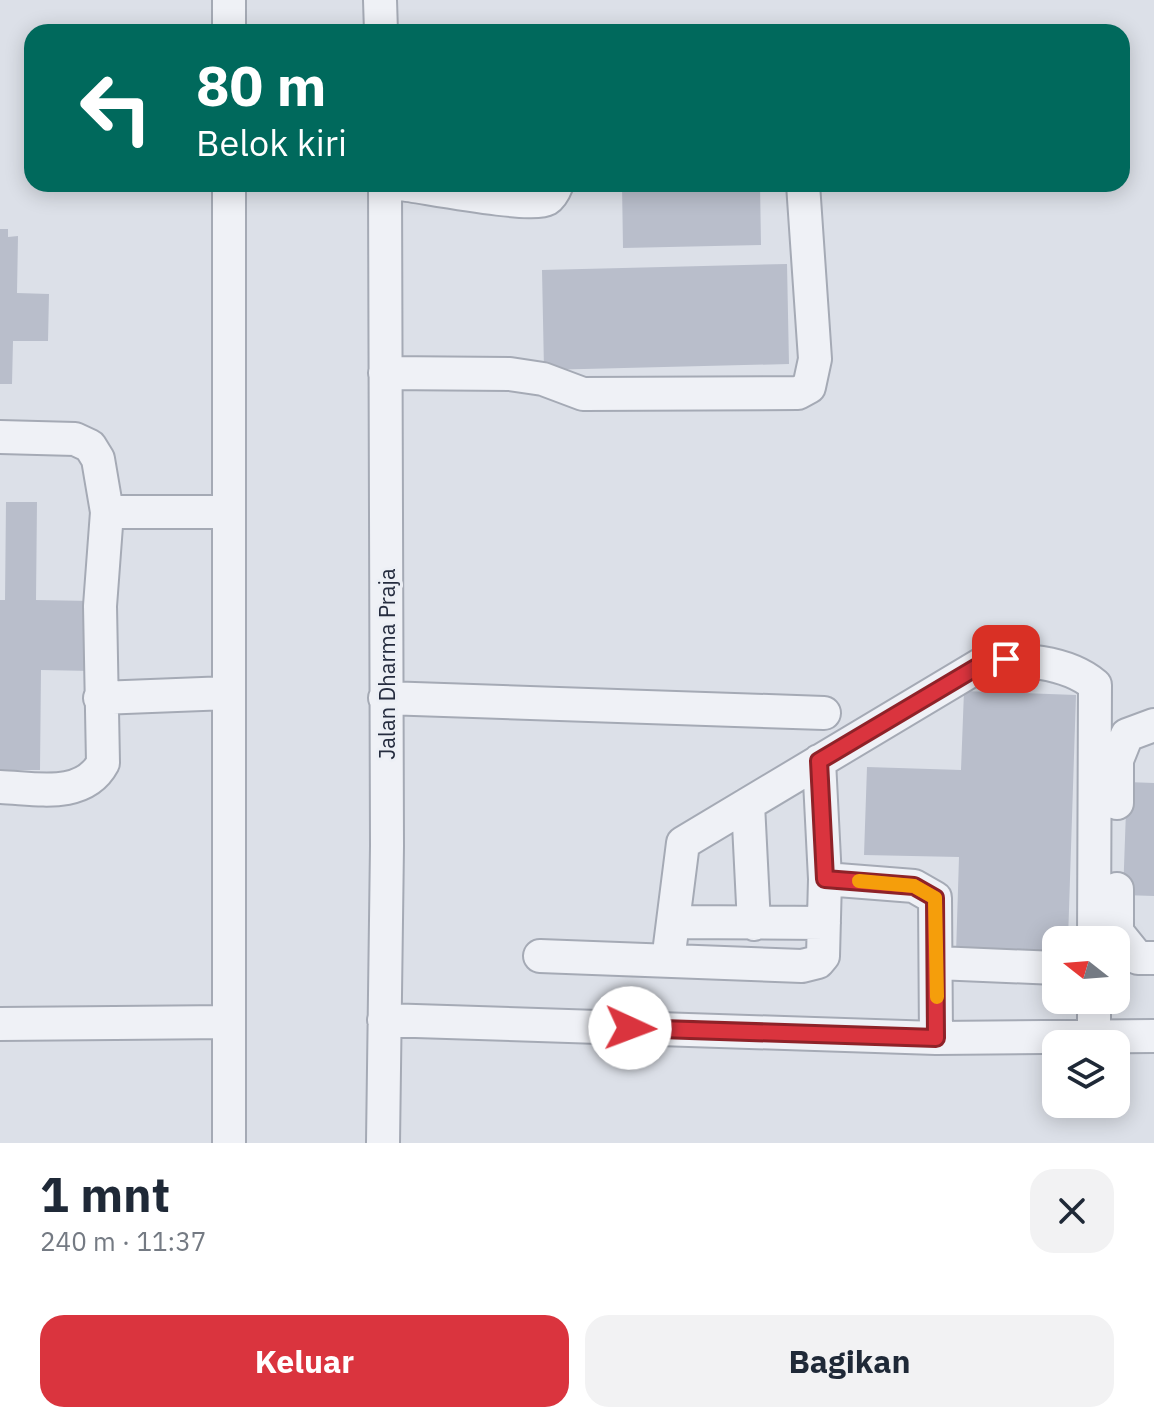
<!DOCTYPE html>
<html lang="id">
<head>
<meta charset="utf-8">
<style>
	body { margin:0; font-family:"IBM Plex Sans",sans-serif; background:#f2f2f3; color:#1f2937; height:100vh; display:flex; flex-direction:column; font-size:30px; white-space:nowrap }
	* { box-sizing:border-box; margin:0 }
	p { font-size:26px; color:#747a83 }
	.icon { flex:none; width:44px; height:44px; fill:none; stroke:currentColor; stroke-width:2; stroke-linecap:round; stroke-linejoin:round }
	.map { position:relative; height:1143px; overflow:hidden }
	.drawer { display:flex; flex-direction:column; background:#fff; flex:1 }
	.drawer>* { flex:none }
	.top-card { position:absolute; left:24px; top:24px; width:1106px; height:168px; border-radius:24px; box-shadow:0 4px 20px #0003; background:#00695c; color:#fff; overflow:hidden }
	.needle { width:52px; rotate:287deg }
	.buttons { position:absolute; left:1042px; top:926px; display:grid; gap:16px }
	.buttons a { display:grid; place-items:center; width:88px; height:88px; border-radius:16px; background:#fff; box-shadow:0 4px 20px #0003; font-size:40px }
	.pin { position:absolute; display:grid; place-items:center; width:68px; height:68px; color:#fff; margin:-34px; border-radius:16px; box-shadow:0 4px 12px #0006 }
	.me { position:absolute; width:88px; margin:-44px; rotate:92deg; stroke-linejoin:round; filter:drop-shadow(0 0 6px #0008) }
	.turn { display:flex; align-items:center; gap:28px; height:168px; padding:0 40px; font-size:36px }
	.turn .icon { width:104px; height:104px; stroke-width:2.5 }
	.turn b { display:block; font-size:56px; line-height:68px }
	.round { display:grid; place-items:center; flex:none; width:84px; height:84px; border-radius:24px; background:#f2f2f3 }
	.head { display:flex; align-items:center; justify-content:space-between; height:136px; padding:0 40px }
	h1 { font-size:48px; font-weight:700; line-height:60px }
	.button { display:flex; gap:16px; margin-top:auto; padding:16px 40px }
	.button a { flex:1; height:92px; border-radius:24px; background:#da343e; color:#fff; font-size:32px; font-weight:700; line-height:92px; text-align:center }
	.button a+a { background:#f2f2f3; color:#1f2937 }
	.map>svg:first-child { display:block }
	.building { fill:#b9becb }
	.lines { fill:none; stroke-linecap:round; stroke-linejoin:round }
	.minor-casing { stroke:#a5aab5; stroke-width:36 }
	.minor { stroke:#eff1f6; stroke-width:32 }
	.route-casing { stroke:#8e2228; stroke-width:20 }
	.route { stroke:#da343e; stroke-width:14 }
	.slow { stroke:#f59e0b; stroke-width:14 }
	.labels { text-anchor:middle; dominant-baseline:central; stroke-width:6; stroke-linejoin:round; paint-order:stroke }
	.street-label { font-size:22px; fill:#252c3f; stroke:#eceff5 }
</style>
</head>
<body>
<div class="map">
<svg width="1154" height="1143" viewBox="0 0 1154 1143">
	<rect width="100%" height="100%" fill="#dce0e8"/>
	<!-- building -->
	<path class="building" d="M 622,184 L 760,184 L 761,245 L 623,248 Z
		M 0,229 L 8,229 L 8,237 L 18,236 L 17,293 L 49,294 L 48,341 L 13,341 L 12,384 L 0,384 Z
		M 787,264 L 789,364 L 544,370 L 542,270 Z
		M 6,502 L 37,502 L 36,600 L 92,601 L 92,671 L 41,670 L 40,770 L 0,770 L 0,600 L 5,600 Z
		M 964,691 L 1076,695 L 1068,940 L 1056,940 L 1056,957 L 956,954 L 959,857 L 864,855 L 867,767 L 961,770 Z
		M 1127,782 L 1154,783 L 1154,896 L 1123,895 Z"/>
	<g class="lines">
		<defs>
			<path id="minor" d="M 380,0 L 381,32
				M 229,32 L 229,0
				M 401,184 C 425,187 531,208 547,199 C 552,196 555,189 557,184
				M 385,373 L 510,374 L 543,379 L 583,394 L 798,393 L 809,387 L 815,359 L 803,184
				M 0,437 L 75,439 L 90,446 L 98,459 L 107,512 L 100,606 L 103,763 C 83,800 35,788 0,787
				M 107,512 L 228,512
				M 100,698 L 228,693
				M 385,698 L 824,713
				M 1117,803 L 1117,760 L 1127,735 L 1154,725
				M 748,804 L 754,924
				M 825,879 L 914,886 L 935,898 L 936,1038
				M 1117,889 L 1117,932 L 1138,958 L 1154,958
				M 673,922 L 824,923
				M 540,956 L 802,966 L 818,962 L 823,956 L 825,879 L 819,761
				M 668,961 L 683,843 L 982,664 C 1016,656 1068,662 1095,685 L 1094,940
				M 937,963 L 1056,968
				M 384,1020 L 936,1038 L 1154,1036
				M 0,1024 L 229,1022
				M 1094,1036 L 1094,1000
				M 229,1143 L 229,184
				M 383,1143 L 387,846 L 385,184"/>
		</defs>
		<!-- minor casing -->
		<use href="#minor" class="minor-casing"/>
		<!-- minor -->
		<use href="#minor" class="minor"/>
	</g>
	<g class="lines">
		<defs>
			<path id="route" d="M 630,1028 L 936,1038 L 935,898 L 914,886 L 825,879 L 819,761 L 982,664 L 1006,659"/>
		</defs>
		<!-- route casing -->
		<use href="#route" class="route-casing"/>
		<!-- route -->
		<use href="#route" class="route"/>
		<!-- slow -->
		<path class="slow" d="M 859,881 L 914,886 L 935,898 L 937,997"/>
	</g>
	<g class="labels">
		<!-- street labels -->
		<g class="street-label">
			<text transform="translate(386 664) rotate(-90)">Jalan Dharma Praja</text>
		</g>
	</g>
</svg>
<div class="buttons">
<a><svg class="needle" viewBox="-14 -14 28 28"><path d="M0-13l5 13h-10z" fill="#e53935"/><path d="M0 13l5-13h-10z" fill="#747a83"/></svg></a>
<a><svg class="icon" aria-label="layers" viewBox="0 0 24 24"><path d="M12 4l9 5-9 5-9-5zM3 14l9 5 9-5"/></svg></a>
</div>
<div class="pin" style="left:1006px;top:659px;background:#d93025"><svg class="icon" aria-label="arrive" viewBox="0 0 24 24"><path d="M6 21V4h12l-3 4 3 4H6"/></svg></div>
<svg class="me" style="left:630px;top:1028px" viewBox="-20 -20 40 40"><circle r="19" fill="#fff"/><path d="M0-13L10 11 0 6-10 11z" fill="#da343e"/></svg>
<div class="top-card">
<div class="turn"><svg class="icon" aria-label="left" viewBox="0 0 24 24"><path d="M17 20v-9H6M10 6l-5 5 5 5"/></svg><div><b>80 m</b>Belok kiri</div></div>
</div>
</div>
<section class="drawer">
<div class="head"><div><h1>1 mnt</h1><p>240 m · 11:37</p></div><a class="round"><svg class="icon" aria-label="close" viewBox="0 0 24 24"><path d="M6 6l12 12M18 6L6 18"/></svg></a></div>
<div class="button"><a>Keluar</a><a>Bagikan</a></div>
</section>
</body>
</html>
